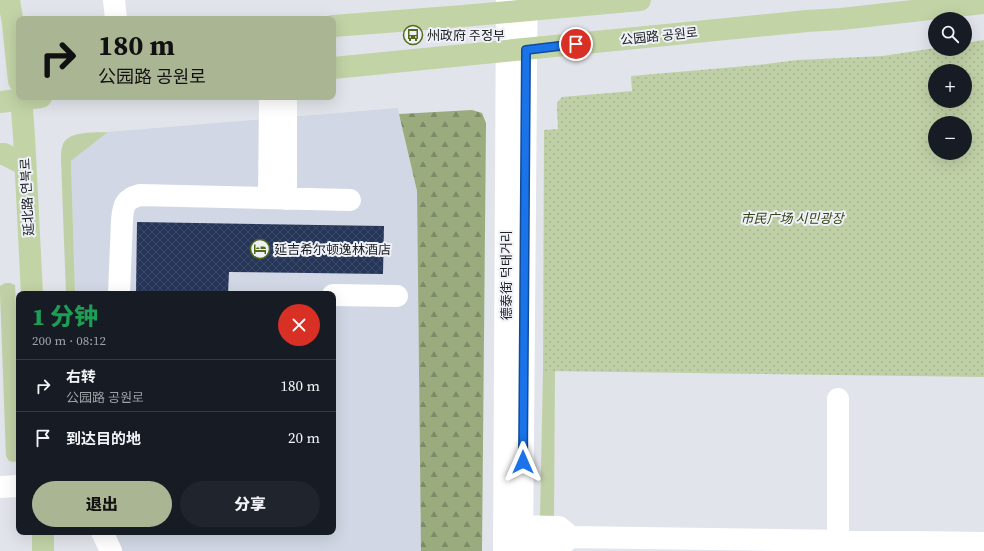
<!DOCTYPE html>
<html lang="zh">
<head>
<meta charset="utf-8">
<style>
	body { margin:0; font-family:"Source Serif 4","Noto Sans SC","Noto Sans KR",serif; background:#20242c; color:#f1f3f6; height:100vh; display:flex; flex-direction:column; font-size:15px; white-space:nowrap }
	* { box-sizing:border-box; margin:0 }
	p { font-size:13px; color:#9ea1a6 }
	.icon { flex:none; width:22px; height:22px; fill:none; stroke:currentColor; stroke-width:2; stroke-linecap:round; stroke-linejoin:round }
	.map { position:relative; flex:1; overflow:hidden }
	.side { position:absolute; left:16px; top:291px; width:320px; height:244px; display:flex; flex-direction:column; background:#171b24; border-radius:8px; box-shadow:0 4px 16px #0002 }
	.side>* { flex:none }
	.hud { position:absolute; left:16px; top:16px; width:320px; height:84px; border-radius:8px; box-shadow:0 4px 16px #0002; background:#aab593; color:#111; overflow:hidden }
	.controls { position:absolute; left:928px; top:12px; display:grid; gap:8px }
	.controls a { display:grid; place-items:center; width:44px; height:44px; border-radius:50%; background:#171b24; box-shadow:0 4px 16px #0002; font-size:20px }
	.pin { position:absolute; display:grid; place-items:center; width:34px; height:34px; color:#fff; margin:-17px; border:2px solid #fff; border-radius:50%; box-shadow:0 1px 4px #0007 }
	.me { position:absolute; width:44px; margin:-22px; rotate:0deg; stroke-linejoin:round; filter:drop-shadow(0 0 3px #0008) }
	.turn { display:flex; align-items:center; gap:14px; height:84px; padding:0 16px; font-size:18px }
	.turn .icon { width:52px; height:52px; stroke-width:2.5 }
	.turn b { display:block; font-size:28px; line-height:34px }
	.round { display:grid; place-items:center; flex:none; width:42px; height:42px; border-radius:21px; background:#20242c }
	.headline { display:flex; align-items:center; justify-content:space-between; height:68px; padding:0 16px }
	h1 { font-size:24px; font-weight:800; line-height:30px; color:#1e9e55 }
	.action { display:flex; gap:8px; margin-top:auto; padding:8px 16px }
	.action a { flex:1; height:46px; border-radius:24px; background:#aab593; color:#111; font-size:16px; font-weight:800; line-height:46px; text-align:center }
	.action a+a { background:#20242c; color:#f1f3f6 }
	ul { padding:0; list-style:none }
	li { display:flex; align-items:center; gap:12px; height:52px; padding:0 16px; border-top:1px solid #363941 }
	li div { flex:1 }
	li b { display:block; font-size:15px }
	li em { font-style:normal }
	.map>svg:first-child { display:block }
	.built { fill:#d1d7e4 }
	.grass { fill:#c0d0a6 }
	.forest { fill:url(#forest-firs) }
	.park { fill:url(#park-dots); fill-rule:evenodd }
	.building { fill:url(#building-cross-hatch) }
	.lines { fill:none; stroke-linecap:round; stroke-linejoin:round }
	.minor { stroke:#fff; stroke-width:22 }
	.major { stroke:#c2d3a6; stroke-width:22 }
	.route-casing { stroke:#114b97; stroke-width:10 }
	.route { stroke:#1a73e8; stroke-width:7 }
	.labels { text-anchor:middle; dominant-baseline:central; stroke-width:4; stroke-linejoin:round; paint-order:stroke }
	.poi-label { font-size:13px; fill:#1e1f21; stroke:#eef1f7; text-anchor:start }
	.street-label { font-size:13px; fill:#1e1f21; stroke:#eef1f7 }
	.park-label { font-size:13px; font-style:italic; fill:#364513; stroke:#eef1f7 }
</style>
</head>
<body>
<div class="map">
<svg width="984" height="551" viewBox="0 0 984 551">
	<defs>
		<pattern id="forest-firs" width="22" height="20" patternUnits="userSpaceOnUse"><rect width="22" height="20" fill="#9aab7e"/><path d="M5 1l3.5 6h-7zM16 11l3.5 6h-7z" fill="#7d8b67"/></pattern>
		<pattern id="park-dots" width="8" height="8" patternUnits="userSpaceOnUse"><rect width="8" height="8" fill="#c0d0a6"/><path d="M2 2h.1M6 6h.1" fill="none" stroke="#a5b28f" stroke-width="1.8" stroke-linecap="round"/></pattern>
		<pattern id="building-cross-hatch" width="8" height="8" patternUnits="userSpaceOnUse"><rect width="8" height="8" fill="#263659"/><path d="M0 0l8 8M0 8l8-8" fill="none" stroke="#3c4a68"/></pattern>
	</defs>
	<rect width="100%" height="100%" fill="#e1e4ea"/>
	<!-- built -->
	<path class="built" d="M 398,108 L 399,114 L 417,191 L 421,551 L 118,551 L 108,532 L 333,532 L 333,294 L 75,294 L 71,161 L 108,132 Z"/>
	<!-- grass -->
	<path class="grass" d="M 108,132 L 71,161 L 75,294 L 66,294 L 61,160 C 61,155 61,149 63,144 C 70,130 95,133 108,132 Z
		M 5,283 L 10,283 L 15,285 L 19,374 L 19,461 L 13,462 L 9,461 L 6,456 L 0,294 L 0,286 Z
		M 543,371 L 555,371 L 554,518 L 540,517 Z"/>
	<!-- forest -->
	<path class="forest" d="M 472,110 L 482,113 L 486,123 L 482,551 L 421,551 L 417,191 L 399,114 Z"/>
	<!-- park -->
	<path class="park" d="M 984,40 L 984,377 L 543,371 L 544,130 L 558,129 L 557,108 L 557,103 L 562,97 L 632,91 L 631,76 L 758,65 L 797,60 L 883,56 L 935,48 L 935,49 L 965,49 L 965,43 ZM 935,71 L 965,71 L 965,101 L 935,101 ZM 935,123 L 965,123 L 965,153 L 935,153 Z"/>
	<!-- building -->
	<path class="building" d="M 137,222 L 384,226 L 383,274 L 229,272 L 228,294 L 136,294 Z"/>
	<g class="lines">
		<!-- minor -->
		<path class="minor" d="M 114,0 L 116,19
			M 286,97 L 286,199
			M 269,198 L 270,97
			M 119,294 L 122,220 C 123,205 125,199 140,195 L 350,200
			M 333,295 L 397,296
			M 0,487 L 19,486
			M 508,526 L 559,527 L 571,537
			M 102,532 L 111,551
			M 838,541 L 838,399
			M 509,545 L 561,545 L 571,537 L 984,543
			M 504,551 L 507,0
			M 522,551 L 526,83 L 526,50 L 527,0"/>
		<!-- major -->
		<path class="major" d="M 9,0 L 13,24 L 19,81
			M 333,26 L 463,16 L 640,0
			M 333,68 L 807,21 L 841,19 L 984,3
			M 21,97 L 24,136 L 32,294
			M 0,102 L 41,97
			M 0,154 L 4,154 L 25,165
			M 43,532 L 43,551"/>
	</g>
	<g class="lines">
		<defs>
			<path id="route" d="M 523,462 L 526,50 L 576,44"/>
		</defs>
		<!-- route casing -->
		<use href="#route" class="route-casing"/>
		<!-- route -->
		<use href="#route" class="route"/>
	</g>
	<!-- icons -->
	<defs>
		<symbol id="bus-ring" viewBox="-11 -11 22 22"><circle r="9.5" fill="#eef1f7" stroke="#536a1b" stroke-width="1.5"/><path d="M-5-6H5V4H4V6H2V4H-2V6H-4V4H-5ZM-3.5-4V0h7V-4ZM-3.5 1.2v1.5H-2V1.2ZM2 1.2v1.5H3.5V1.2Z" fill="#536a1b"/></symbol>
		<symbol id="hotel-ring" viewBox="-11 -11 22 22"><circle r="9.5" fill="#eef1f7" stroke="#536a1b" stroke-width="1.5"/><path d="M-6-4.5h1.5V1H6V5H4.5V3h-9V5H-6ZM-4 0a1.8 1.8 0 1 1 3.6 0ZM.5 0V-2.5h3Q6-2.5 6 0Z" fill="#536a1b"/></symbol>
	</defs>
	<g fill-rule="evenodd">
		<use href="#bus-ring" x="402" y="24" width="22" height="22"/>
		<use href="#hotel-ring" x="249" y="238" width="22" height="22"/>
	</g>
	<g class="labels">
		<!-- poi labels -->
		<g class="poi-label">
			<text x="427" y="35">州政府 주정부</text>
			<text x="274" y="249">延吉希尔顿逸林酒店</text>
		</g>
		<!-- street labels -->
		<g class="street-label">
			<text transform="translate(659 36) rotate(-6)">公园路 공원로</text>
			<text transform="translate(27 197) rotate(-93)">延北路 연북로</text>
			<text transform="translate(506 275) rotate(-90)">德泰街 덕태거리</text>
		</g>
		<!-- park labels -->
		<g class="park-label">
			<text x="792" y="218">市民广场 시민광장</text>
		</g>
	</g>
</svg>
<div class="controls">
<a><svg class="icon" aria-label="search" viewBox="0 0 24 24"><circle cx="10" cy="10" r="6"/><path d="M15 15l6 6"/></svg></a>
<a>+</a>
<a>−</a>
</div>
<div class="pin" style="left:576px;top:44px;background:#d93025"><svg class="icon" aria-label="arrive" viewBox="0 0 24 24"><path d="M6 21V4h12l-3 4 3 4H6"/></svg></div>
<svg class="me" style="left:523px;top:462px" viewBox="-20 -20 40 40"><path d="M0-17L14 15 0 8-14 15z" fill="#1a73e8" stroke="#fff" stroke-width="4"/></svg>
<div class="hud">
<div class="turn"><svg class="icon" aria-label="right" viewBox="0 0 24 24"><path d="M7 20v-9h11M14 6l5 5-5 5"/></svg><div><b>180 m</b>公园路 공원로</div></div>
</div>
<section class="side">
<div class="headline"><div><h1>1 分钟</h1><p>200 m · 08:12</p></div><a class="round" style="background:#d93025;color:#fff"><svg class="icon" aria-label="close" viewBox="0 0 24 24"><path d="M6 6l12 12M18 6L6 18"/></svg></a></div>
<ul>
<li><svg class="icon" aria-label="right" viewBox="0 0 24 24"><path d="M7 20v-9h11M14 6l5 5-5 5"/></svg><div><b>右转</b><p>公园路 공원로</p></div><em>180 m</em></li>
<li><svg class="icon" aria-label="arrive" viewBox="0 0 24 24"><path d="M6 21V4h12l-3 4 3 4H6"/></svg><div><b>到达目的地</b></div><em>20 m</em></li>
</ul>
<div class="action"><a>退出</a><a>分享</a></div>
</section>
</div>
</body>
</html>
